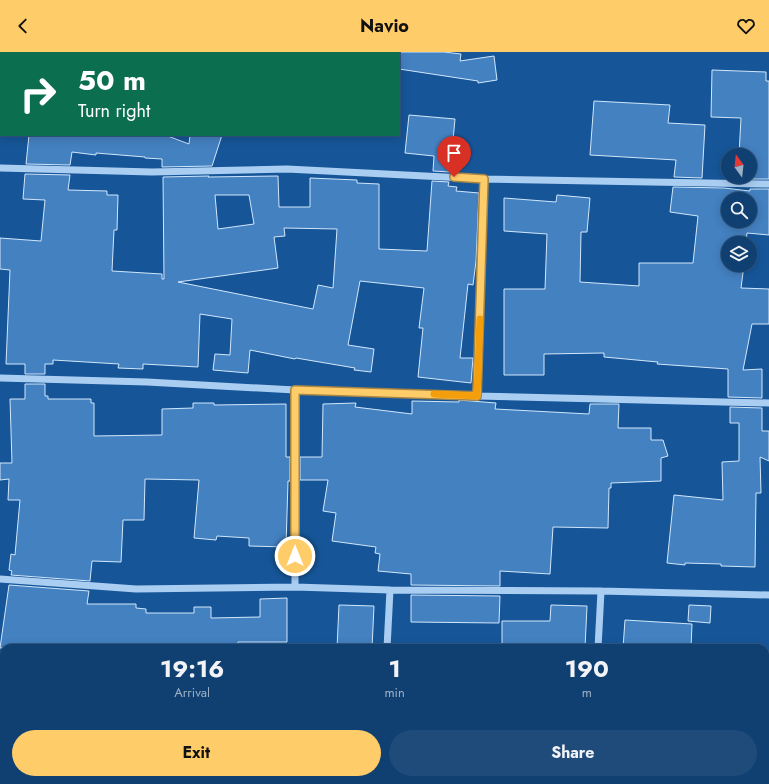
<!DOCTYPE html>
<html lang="en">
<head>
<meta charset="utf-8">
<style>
	body { margin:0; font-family:Jost,sans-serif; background:#1e4b7a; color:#f1f3f6; height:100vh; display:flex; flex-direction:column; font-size:15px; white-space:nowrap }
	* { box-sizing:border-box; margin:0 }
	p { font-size:13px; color:#9cafc4 }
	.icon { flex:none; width:22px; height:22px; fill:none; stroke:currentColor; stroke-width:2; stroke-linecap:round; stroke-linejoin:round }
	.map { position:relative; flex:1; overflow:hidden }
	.side { position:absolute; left:0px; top:592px; width:769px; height:140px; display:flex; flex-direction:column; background:#104072; border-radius:12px 12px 0 0; box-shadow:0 2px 10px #0003,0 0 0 1px #305984 }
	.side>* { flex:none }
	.hud { position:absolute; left:0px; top:0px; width:400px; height:84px; box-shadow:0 2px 10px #0003,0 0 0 1px #305984; background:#0b6e4f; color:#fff; overflow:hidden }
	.needle { width:26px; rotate:345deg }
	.buttons { position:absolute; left:721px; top:96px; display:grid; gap:8px }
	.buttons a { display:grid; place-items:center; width:36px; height:36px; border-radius:50%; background:#104072; box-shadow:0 2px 10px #0003,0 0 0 1px #305984; font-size:20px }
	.pin { position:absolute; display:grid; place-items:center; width:34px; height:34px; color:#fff; margin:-41px -17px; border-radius:50% 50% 50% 0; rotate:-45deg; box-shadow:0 0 4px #0007 }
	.pin .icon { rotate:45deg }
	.me { position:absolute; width:44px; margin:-22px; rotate:0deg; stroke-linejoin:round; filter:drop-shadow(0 0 3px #0008) }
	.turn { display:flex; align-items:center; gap:14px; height:84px; padding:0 12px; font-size:18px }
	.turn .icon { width:52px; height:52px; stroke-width:2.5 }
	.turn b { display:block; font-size:28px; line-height:34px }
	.eta { display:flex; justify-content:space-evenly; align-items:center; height:68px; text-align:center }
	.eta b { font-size:24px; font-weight:700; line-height:28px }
	.cta { display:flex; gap:8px; margin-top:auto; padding:8px 12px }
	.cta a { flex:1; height:46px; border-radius:24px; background:#ffcc6a; color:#111; font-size:16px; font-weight:700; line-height:46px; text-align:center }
	.cta a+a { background:#1e4b7a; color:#f1f3f6 }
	header { display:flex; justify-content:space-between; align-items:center; height:52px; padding:0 12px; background:#ffcc6a; color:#111; font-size:18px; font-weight:700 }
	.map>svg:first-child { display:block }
	.building { fill:#4481c1; stroke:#d1e7fc; fill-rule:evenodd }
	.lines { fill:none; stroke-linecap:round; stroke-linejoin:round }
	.minor { stroke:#aacef2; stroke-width:7 }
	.route-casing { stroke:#a68545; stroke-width:10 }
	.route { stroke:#ffcc6a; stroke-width:7 }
	.slow { stroke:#f59e0b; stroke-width:7 }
</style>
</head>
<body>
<header><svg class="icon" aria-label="back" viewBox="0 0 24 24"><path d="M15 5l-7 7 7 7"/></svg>Navio<svg class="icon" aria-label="heart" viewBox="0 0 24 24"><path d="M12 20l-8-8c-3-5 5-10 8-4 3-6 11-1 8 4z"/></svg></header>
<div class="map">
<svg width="769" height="732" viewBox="0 0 769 732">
	<rect width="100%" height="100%" fill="#165698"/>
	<!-- building -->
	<path class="building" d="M 399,0 L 444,0 L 461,2 L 460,9 L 494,4 L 497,28 L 478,31 L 478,29 L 399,17 Z
		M 712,18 L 766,20 L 766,29 L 769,29 L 769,127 L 750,127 L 750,103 L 739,103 L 741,66 L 711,65 Z
		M 594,49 L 670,53 L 668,71 L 705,73 L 702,126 L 674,125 L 676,108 L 590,103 Z
		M 409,63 L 455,67 L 450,120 L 433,119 L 434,104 L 405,101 Z
		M 29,83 L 165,83 L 189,92 L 190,83 L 222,83 L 212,114 L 162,115 L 162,107 L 145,106 L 145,105 L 96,101 L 96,103 L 72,100 L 70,113 L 26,112 Z
		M 25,122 L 70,123 L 68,138 L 107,139 L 107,143 L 118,143 L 117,178 L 114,178 L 112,219 L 162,222 L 162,227 L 164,227 L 163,125 L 209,124 L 208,125 L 278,124 L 279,155 L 310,155 L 310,126 L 357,128 L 357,131 L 379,132 L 379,197 L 427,199 L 432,129 L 449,130 L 448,134 L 457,135 L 456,139 L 479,141 L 476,209 L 473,233 L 468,232 L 460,306 L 473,306 L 471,331 L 418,325 L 423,276 L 419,276 L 424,236 L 360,229 L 348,293 L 374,297 L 371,320 L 354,318 L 355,316 L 296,306 L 295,307 L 250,298 L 248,321 L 213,318 L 215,302 L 230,303 L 232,267 L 200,262 L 198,315 L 143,312 L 143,317 L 118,316 L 119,312 L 53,308 L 53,312 L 45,312 L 45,322 L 25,322 L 25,312 L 6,312 L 10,218 L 0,217 L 0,186 L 41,189 L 45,148 L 23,147 ZM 215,143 L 249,143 L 254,172 L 218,177 ZM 284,176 L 337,177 L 333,236 L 318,233 L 313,257 L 178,230 L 278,216 L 274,185 L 285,184 Z
		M 673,135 L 724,136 L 750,139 L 750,137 L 769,137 L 769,183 L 747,181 L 746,191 L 728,191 L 728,213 L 744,213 L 741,236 L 769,237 L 769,272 L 752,272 L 743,318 L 762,317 L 762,346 L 728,345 L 728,317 L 657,312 L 658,310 L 604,305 L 604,301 L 544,302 L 544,323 L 504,323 L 504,237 L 545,237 L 547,182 L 504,179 L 504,146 L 556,150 L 557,143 L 590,146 L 587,180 L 581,180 L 580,230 L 639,234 L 639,211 L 693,211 L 698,164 L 670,160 ZM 728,147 L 750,147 L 750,169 L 728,169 Z
		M 25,332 L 45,332 L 45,344 L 48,344 L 48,347 L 91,347 L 91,351 L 94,351 L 94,384 L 162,383 L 162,357 L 193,356 L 193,351 L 214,351 L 214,353 L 286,352 L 286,405 L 290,405 L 290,429 L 288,429 L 286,495 L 249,494 L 249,486 L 217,484 L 216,488 L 194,486 L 199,428 L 145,427 L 144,468 L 123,468 L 121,510 L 92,509 L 90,529 L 11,523 L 12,519 L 9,518 L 11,502 L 15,503 L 20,448 L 8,448 L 9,427 L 0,428 L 0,411 L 12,411 L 10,347 L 25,347 Z
		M 459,348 L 496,351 L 495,357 L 589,362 L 590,352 L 619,352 L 618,376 L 651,376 L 651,388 L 663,388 L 668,404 L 661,406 L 661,429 L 611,431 L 611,436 L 609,436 L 608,476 L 553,475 L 550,522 L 500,519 L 500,534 L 411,533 L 411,522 L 378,519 L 380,502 L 375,501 L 376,495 L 332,489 L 336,461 L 323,459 L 328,428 L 300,428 L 300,405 L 322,405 L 323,352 L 356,351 L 355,355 L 412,362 L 412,349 L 459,350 Z
		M 730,355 L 762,356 L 762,379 L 769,379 L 769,409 L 760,405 L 761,441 L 756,441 L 755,515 L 721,514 L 721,512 L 685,511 L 685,513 L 667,511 L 674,443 L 723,448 L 722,410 L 739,409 L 739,371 L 730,371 Z
		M 9,533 L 89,539 L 87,552 L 136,552 L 136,556 L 146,557 L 146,561 L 194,561 L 194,555 L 211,555 L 211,566 L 260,565 L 260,547 L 287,546 L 287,590 L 238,590 L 238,596 L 0,596 Z
		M 411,543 L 500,544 L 499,571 L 411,570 Z
		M 339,553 L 374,554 L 372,596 L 337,596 Z
		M 551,553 L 587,554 L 585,596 L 502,596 L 502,569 L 550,569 Z
		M 689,553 L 711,554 L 710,571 L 688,569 Z
		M 625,568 L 692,572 L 691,596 L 656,595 L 656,596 L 623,596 Z"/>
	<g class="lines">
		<!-- minor -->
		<path class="minor" d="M 0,116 L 152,120 L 287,117 L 484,127 L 769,132
			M 0,326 L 147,330 L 295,338 L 477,344 L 769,351
			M 477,344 L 484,127
			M 0,527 L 136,537 L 295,535 L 390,538 L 601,539 L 769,543
			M 295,535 L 295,338
			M 387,596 L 390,538
			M 598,596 L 601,539
			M 382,732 L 382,728
			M 593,732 L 593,728"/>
	</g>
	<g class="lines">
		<defs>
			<path id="route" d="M 295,504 L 295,338 L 477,344 L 484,127 L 454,125"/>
		</defs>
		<!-- route casing -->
		<use href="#route" class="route-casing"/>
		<!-- route -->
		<use href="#route" class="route"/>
		<!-- slow -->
		<path class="slow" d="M 434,342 L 477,344 L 480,267"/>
	</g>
</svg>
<div class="buttons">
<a><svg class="needle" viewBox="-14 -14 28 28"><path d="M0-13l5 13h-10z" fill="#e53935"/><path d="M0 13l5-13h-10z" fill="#9cafc4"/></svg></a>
<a><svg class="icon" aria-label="search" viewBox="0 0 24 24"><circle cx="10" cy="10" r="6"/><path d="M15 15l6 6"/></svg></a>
<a><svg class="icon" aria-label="layers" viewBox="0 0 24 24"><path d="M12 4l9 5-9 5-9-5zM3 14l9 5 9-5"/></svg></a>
</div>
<div class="pin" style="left:454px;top:125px;background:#d93025"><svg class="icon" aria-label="arrive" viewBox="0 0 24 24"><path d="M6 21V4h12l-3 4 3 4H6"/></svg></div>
<svg class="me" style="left:295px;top:504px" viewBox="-20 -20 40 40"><circle r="17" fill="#ffcc6a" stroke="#fff" stroke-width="3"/><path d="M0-11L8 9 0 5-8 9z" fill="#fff"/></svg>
<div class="hud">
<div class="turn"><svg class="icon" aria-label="right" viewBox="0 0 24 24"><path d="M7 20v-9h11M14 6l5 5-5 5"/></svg><div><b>50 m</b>Turn right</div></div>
</div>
<section class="side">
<div class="eta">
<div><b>19:16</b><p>Arrival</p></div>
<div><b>1</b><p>min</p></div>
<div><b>190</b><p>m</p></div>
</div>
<div class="cta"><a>Exit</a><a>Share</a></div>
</section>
</div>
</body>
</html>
